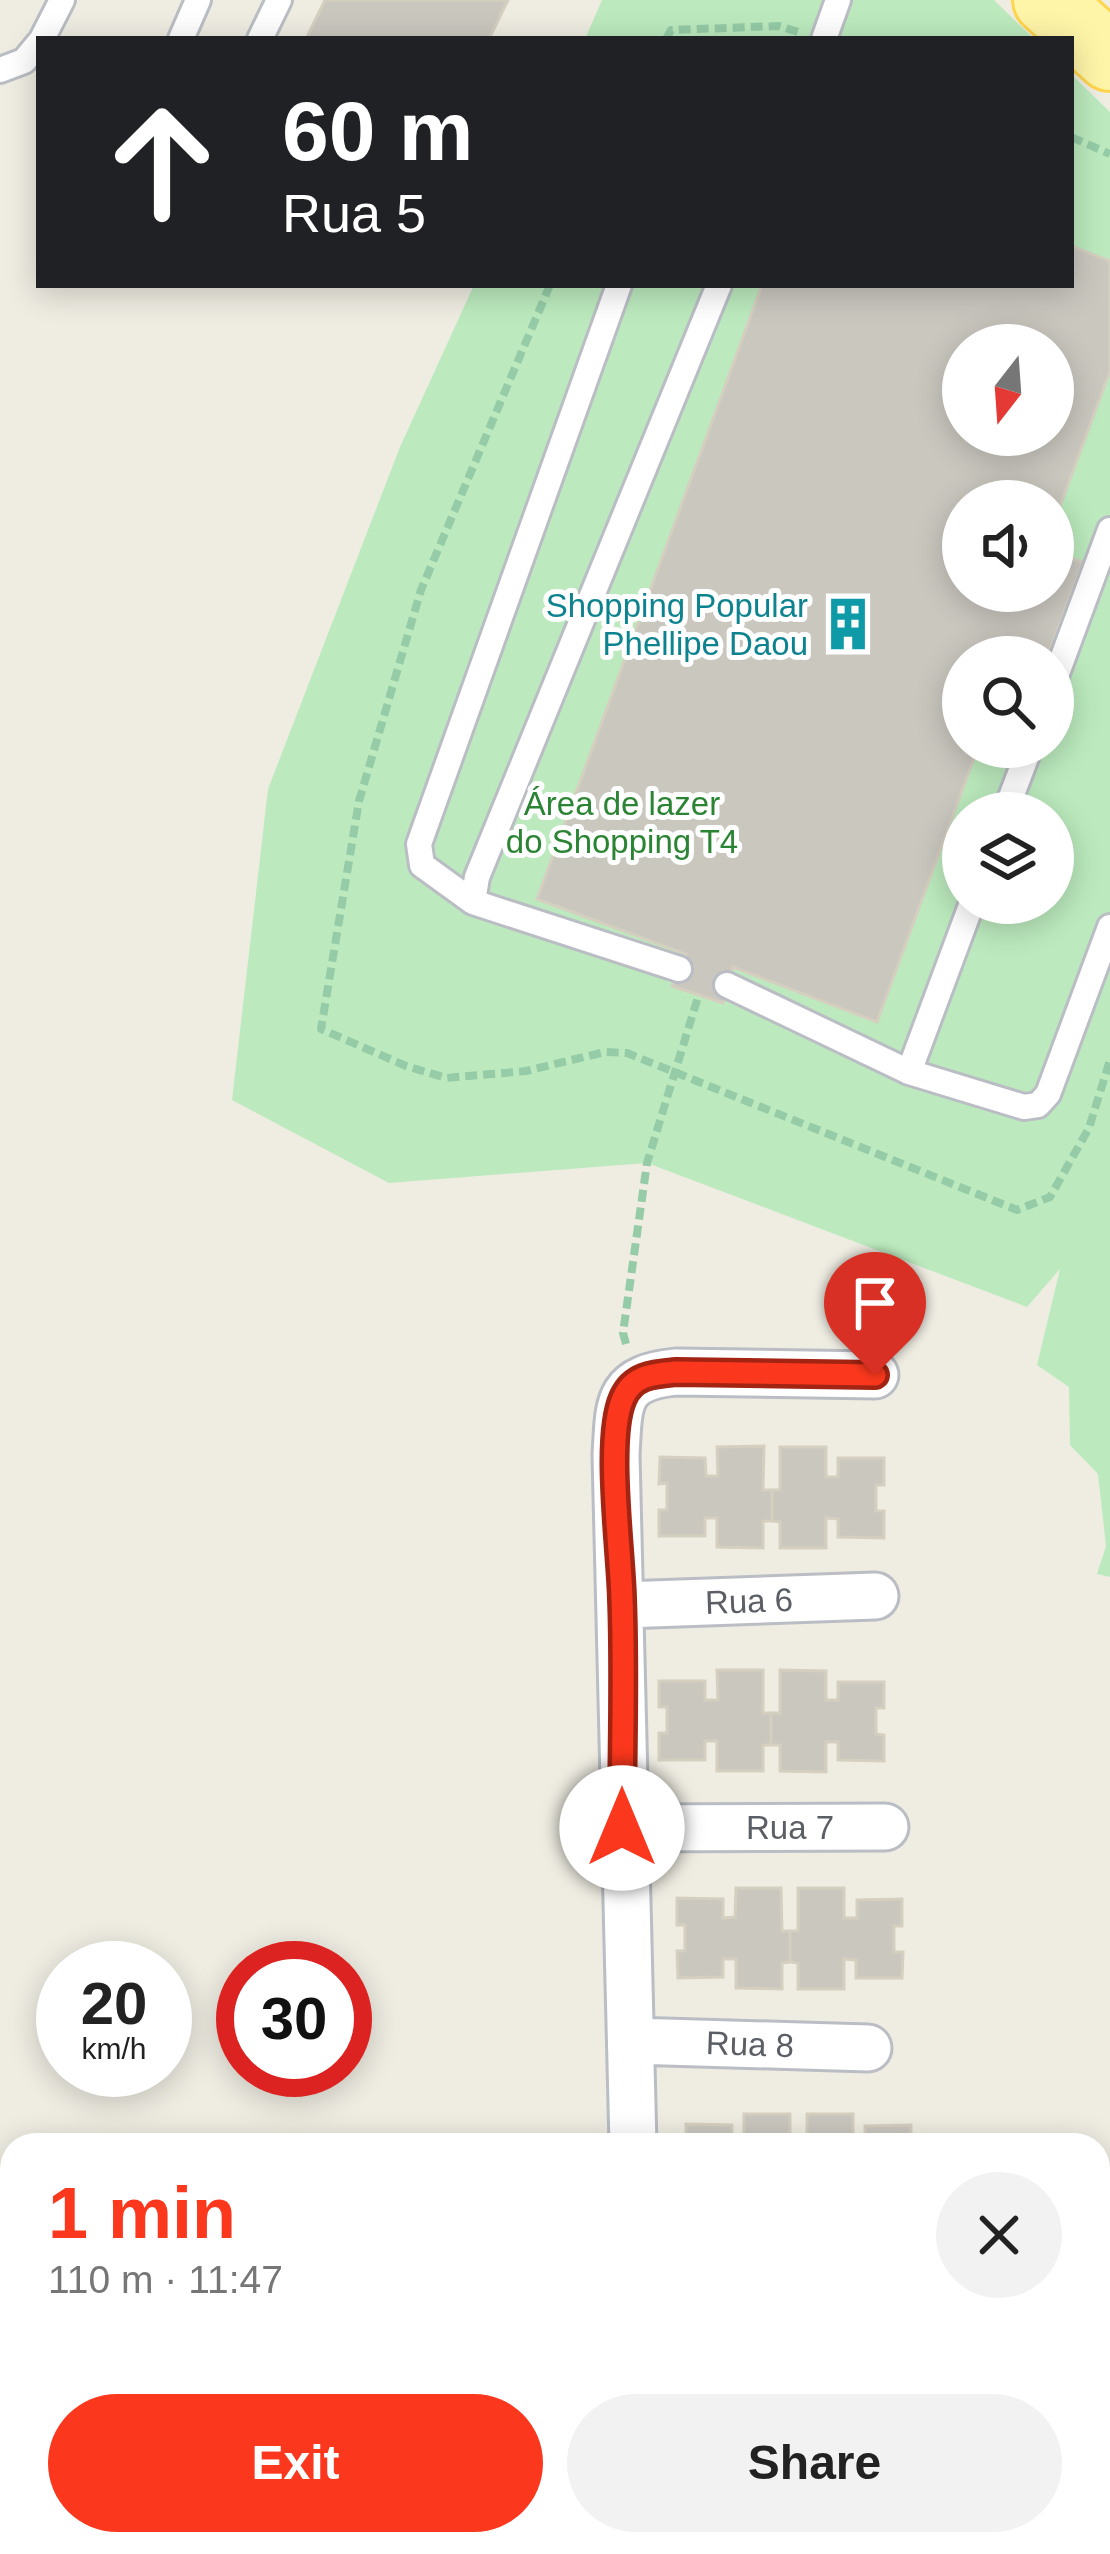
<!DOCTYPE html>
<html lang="en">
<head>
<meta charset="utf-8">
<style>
	body { margin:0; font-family:Arial,sans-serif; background:#f2f2f2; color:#222; height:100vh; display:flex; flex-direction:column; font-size:45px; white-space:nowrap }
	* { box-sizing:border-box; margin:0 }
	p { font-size:39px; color:#767676 }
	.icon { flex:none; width:66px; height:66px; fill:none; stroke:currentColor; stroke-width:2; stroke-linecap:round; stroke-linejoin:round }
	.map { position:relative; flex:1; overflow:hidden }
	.sheet { position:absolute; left:0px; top:2133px; width:1110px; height:423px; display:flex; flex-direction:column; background:#fff; border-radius:36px 36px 0 0; box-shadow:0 6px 30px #0003 }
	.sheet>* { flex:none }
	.hud { position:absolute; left:36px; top:36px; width:1038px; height:252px; border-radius:0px; box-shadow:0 6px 30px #0003; background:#202124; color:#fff; overflow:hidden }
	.needle { width:78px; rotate:197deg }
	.controls { position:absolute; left:942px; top:324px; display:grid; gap:24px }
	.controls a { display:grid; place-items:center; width:132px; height:132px; border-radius:50%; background:#fff; box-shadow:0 6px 30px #0003; font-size:60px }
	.speed { position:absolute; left:36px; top:1941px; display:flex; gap:24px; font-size:60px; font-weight:700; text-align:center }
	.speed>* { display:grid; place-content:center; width:156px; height:156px; border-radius:50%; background:#fff; box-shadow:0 6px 30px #0003; line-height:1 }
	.speed small { font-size:30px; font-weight:400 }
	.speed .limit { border:18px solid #d22; background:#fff; color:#111 }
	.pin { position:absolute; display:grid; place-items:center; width:102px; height:102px; color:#fff; margin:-123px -51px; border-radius:50% 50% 50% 0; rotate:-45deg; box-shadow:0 0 12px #0007 }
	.pin .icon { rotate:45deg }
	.me { position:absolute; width:132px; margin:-66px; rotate:0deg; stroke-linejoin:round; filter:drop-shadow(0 0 9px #0008) }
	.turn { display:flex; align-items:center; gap:42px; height:252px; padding:0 48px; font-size:54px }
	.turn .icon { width:156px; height:156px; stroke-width:2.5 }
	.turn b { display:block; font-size:84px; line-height:102px }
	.round { display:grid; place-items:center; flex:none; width:126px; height:126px; border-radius:63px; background:#f2f2f2 }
	.summary { display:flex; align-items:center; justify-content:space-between; height:204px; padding:0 48px }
	h1 { font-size:72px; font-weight:600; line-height:90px; color:#fb381d }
	.button { display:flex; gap:24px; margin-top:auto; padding:24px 48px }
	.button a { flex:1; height:138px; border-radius:72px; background:#fb381d; color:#fff; font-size:48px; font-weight:600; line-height:138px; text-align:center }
	.button a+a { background:#f2f2f2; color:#222 }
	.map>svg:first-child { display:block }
	.green { fill:#bceabe; fill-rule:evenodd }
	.building { fill:#cac7bf; stroke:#d5cfc0; stroke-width:3; fill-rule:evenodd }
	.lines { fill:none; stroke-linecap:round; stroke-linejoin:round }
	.service-casing { stroke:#babdc3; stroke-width:30 }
	.minor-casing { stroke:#babdc3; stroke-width:51 }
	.primary-casing { stroke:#ffd54c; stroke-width:72 }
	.path { stroke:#95cba6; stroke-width:8; stroke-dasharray:12 6; stroke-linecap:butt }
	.service { stroke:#fff; stroke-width:24 }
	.minor { stroke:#fff; stroke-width:45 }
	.primary { stroke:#fff5a8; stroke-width:66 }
	.route-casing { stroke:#a32413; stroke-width:30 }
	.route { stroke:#fb381d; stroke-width:21 }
	.labels { text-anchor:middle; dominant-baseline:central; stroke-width:10; stroke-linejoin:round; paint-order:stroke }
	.culture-label { font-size:33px; fill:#0d838f; stroke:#fff; text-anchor:end }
	.park-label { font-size:33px; fill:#2b8433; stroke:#fff }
	.street-label { font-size:33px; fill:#5b5f65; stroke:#fff }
</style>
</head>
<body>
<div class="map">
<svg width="1110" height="2554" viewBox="0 0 1110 2554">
	<rect width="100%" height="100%" fill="#efede2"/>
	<!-- green -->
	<path class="green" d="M 602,0 L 994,0 L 1034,39 L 585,39 Z
		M 1071,74 L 1110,112 L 1110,1577 L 1097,1574 L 1106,1546 L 1098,1474 L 1070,1445 L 1069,1387 L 1037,1365 L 1060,1269 L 1027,1307 L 647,1163 L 389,1183 L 232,1100 L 268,789 L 400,447 L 474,285 L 1071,285 ZM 963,345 L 1053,345 L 1053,435 L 963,435 ZM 963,501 L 1053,501 L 1053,591 L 963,591 ZM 963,657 L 1053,657 L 1053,747 L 963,747 ZM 963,813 L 1053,813 L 1053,903 L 963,903 Z"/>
	<!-- building -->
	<path class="building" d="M 325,0 L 508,0 L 489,39 L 306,39 Z
		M 1071,246 L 1110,261 L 1110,371 L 1053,525 L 1053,501 L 963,501 L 963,591 L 1053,591 L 1053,553 L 1083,562 L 1047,657 L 963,657 L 963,747 L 1012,747 L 1005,765 L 974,758 L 877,1022 L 733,967 L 723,1003 L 672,986 L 686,954 L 537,899 L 762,285 L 1071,285 ZM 963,345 L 1053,345 L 1053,435 L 963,435 Z
		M 764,1446 L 763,1490 L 772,1490 L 772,1521 L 763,1521 L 763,1548 L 717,1547 L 717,1518 L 705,1518 L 705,1536 L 659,1536 L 659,1510 L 667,1510 L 667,1483 L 659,1484 L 660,1457 L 705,1458 L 706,1476 L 718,1476 L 717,1447 Z
		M 780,1447 L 826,1447 L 826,1477 L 838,1477 L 838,1458 L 884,1458 L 884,1485 L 876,1485 L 876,1511 L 884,1511 L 884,1538 L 838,1537 L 838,1519 L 826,1518 L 826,1548 L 780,1548 L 780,1522 L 772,1521 L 772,1490 L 780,1490 Z
		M 717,1670 L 763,1670 L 763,1713 L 771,1713 L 771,1745 L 763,1745 L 763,1771 L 717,1771 L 717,1741 L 705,1741 L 705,1760 L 659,1760 L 659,1733 L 667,1733 L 667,1707 L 659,1707 L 659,1681 L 705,1681 L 705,1700 L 718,1700 Z
		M 780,1670 L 826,1671 L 826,1700 L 838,1700 L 838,1682 L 884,1682 L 884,1708 L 876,1708 L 876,1734 L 884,1735 L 884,1761 L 838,1760 L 838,1742 L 826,1742 L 826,1772 L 780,1771 L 780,1745 L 771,1745 L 771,1713 L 780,1713 Z
		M 736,1888 L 781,1888 L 782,1931 L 790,1931 L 790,1962 L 782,1963 L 782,1989 L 736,1988 L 736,1959 L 723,1959 L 723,1977 L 678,1978 L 677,1951 L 685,1951 L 685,1925 L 677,1925 L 677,1898 L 723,1899 L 723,1918 L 735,1917 Z
		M 798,1888 L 844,1888 L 844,1918 L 857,1918 L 857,1900 L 902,1899 L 902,1926 L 894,1926 L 894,1952 L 903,1952 L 902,1978 L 856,1978 L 856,1960 L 844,1959 L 844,1989 L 798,1989 L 798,1963 L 790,1962 L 790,1931 L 798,1931 Z
		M 744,2114 L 790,2114 L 790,2145 L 686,2145 L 686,2124 L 732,2125 L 732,2143 L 744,2143 Z
		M 807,2114 L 853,2114 L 853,2144 L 865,2144 L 865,2126 L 911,2125 L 911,2145 L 807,2145 Z"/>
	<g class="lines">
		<defs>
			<path id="service" d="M 42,39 L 62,0
				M 181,39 L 198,0
				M 260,39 L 279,0
				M 824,39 L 838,0
				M 0,70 L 24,61 L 39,43
				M 1053,684 L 1110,530
				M 1005,813 L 1030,747
				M 473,902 L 422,865 L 419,844 L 619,285
				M 679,969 L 473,902 L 477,877 L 719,285
				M 727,985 L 909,1072 L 972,903
				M 909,1072 L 1024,1107 L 1038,1105 L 1048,1094 L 1110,927"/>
			<path id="minor" d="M 623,1605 L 875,1596
				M 623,1828 L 885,1827
				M 632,2041 L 868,2048
				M 633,2145 L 616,1455 C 619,1402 616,1378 676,1372 L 875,1375
				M 633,2544 L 633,2554"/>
			<path id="primary" d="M 1047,0 L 1110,57"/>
		</defs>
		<!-- service casing -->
		<use href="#service" class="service-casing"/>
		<!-- minor casing -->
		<use href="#minor" class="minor-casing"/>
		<!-- primary casing -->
		<use href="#primary" class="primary-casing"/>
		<!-- path -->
		<path class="path" d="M 666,39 L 671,30 L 779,26 L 798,32
			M 1071,137 L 1110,154
			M 550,285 L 421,590 L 359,801 L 321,1029 L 406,1066 L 446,1078 L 526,1071 L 605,1052 L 627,1053 L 1017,1210 L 1050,1197 L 1089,1128 L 1110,1060
			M 626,1344 L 623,1333 L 647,1163 L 698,997"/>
		<!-- service -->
		<use href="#service" class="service"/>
		<!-- minor -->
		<use href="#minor" class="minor"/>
		<!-- primary -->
		<use href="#primary" class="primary"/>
	</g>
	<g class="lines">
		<defs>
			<path id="route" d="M 622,1828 C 622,1752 625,1675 622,1599 C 621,1551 605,1438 623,1398 C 633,1375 654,1374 676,1372 L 875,1375"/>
		</defs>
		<!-- route casing -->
		<use href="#route" class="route-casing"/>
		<!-- route -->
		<use href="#route" class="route"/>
	</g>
	<!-- icons -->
	<defs>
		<symbol id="building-bare" viewBox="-9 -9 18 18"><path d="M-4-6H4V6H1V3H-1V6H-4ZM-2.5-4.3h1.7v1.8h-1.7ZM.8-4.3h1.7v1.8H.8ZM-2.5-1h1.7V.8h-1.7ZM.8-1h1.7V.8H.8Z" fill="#0f9aa8" stroke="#fff" stroke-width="2.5" paint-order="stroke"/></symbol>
	</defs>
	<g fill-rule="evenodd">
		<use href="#building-bare" x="810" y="586" width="76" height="76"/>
	</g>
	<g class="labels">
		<!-- culture labels -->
		<g class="culture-label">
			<text x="808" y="605">Shopping Popular<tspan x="808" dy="38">Phellipe Daou</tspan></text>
		</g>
		<!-- park labels -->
		<g class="park-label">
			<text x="622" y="803">Área de lazer<tspan x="622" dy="38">do Shopping T4</tspan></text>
		</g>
		<!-- street labels -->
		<g class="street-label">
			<text transform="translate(749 1601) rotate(-2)">Rua 6</text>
			<text x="790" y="1827">Rua 7</text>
			<text transform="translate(750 2044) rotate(2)">Rua 8</text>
		</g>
	</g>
</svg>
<div class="controls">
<a><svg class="needle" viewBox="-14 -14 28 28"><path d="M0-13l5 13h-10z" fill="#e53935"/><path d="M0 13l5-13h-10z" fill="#767676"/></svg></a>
<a><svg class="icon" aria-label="sound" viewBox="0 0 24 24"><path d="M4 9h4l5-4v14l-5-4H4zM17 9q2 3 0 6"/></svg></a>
<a><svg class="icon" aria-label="search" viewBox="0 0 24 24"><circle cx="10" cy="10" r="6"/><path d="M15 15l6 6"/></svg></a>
<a><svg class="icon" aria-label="layers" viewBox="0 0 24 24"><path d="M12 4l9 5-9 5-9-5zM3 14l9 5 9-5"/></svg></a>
</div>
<div class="speed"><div>20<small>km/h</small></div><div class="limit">30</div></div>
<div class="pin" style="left:875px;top:1375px;background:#d93025"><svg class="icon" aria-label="arrive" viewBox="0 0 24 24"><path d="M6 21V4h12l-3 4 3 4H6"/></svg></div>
<svg class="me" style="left:622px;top:1828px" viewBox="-20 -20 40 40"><circle r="19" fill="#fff"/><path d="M0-13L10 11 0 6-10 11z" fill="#fb381d"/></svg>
<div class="hud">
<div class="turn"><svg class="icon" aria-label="ahead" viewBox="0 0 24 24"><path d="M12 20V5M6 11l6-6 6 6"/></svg><div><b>60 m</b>Rua 5</div></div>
</div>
<section class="sheet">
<div class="summary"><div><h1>1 min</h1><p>110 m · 11:47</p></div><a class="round"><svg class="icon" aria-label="close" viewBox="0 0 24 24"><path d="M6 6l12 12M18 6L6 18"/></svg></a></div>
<div class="button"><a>Exit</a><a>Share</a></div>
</section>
</div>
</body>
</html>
